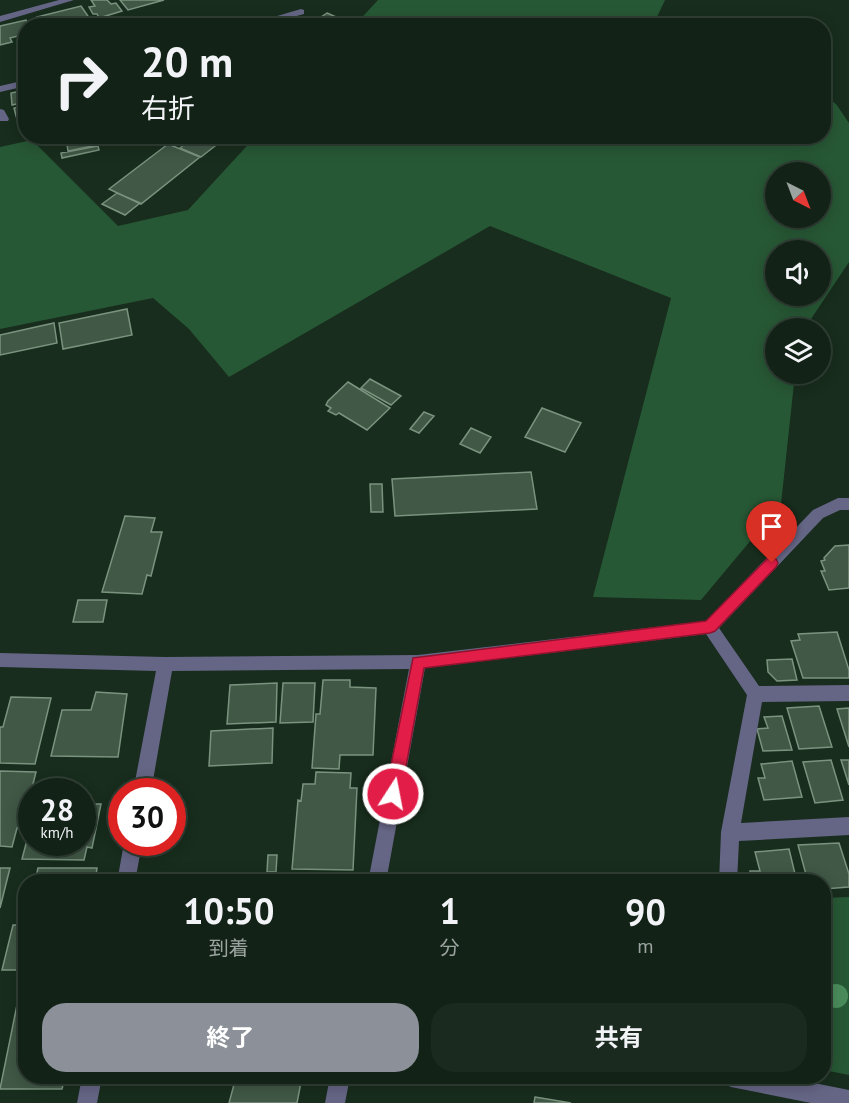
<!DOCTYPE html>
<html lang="ja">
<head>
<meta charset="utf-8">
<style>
	body { margin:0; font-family:"PT Sans","Noto Sans JP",sans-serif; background:#1b2a1f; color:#f1f3f6; height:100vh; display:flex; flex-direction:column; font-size:22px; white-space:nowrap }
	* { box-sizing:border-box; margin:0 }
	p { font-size:20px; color:#9ca4a1 }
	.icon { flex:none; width:33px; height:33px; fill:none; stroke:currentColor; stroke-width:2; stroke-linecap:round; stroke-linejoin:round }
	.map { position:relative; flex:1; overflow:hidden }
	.side { position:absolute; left:18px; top:874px; width:813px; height:210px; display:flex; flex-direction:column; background:#122216; border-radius:24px; box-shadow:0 3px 15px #0003,0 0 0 2px #313f35 }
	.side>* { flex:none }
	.hud { position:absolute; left:18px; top:18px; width:813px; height:126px; border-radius:24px; box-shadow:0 3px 15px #0003,0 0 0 2px #313f35; background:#122216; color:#f1f3f6; overflow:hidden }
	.needle { width:39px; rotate:138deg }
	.buttons { position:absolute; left:765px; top:162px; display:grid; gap:12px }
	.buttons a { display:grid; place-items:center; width:66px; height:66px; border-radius:50%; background:#122216; box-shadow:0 3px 15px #0003,0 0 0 2px #313f35; font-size:30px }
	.speed { position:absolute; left:18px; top:778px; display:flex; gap:12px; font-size:30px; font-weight:700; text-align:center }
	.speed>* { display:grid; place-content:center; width:78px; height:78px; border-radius:50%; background:#122216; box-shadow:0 3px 15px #0003,0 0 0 2px #313f35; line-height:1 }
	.speed small { font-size:15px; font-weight:400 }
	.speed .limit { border:9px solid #d22; background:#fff; color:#111 }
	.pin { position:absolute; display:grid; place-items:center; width:51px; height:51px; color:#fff; margin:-62px -26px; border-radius:50% 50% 50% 0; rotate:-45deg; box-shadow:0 0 6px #0007 }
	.pin .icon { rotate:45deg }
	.me { position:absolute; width:66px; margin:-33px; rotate:11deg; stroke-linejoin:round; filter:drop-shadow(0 0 4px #0008) }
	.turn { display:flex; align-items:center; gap:21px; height:126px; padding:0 24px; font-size:27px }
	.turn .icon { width:78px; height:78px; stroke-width:2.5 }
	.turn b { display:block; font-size:42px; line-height:51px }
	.eta { display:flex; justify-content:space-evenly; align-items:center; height:102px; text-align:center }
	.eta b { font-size:36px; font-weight:700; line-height:42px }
	.cta { display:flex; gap:12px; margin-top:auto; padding:12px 24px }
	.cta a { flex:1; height:69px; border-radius:24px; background:#8c9099; color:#fff; font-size:24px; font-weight:700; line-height:69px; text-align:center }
	.cta a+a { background:#1b2a1f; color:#f1f3f6 }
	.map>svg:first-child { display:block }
	.green { fill:#275835; fill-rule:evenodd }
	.building { fill:#415846; stroke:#7a937f; stroke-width:1.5 }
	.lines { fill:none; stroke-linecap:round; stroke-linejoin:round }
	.street { fill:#656585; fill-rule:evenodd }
	.tree { fill:#4a8b5b }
	.route { fill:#e11d48; stroke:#92132f; stroke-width:1.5 }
</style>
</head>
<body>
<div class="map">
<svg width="849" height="1103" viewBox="0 0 849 1103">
	<rect width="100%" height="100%" fill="#182d1d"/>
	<!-- green -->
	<path class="green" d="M 378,0 L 665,0 L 657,17 L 664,25 L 355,25 Z
		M 824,95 L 836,104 L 849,123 L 849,262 L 805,328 L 776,328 L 776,374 L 795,374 L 781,504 L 701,600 L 593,597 L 671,298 L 490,226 L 229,377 L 189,329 L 153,298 L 0,329 L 0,147 L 32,140 L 118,226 L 188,210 L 255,137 L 824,136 ZM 776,172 L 820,172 L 820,218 L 776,218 ZM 776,250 L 820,250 L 820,296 L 776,296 Z
		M 849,897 L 849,1075 L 824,1070 L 824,898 Z"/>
	<!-- building -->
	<path class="building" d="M 91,0 L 107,0 L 111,4 L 116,3 L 122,11 L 99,18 L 97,14 L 93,14 L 89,7 L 95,6 Z
		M 120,0 L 164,0 L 128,10 Z
		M 81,6 L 90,19 L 67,26 L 42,26 L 37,17 Z
		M 327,13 L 343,20 L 335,26 L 309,25 Z
		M 26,20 L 29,26 L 26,26 L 26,39 L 20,40 L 18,36 L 10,38 L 12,42 L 0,45 L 0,26 Z
		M 26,90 L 26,102 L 12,105 L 11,93 Z
		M 26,106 L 26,121 L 18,123 L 14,108 Z
		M 142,136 L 68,151 L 66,138 L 70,136 Z
		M 194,137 L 215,146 L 201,157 L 180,148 Z
		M 168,144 L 200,157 L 141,204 L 109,189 Z
		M 98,146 L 99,150 L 62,158 L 61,153 Z
		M 117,193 L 140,203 L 125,215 L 102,204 Z
		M 127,309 L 132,335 L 63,349 L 59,323 Z
		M 54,323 L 57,343 L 0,355 L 0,335 Z
		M 370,379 L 401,396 L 391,405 L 361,388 Z
		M 348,382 L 390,408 L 367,430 L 339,413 L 336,415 L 328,411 L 331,408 L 326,405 L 328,401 Z
		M 542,408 L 581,423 L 565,452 L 525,437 Z
		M 424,412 L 434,416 L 419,433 L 410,429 Z
		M 471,428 L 491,437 L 480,453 L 460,444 Z
		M 531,472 L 537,509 L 395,516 L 392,479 Z
		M 370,484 L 382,484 L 383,512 L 371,512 Z
		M 125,516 L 155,518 L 151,532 L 162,532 L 151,576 L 147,575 L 142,594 L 102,592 Z
		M 849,545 L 849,588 L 829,590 L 821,571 L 825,571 L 821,561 L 825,560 L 824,558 L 835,546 Z
		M 78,600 L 107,600 L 103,622 L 73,622 Z
		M 837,632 L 849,670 L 849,678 L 803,678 L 791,641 L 800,640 L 798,634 Z
		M 792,659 L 797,680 L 777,681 L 768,672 L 767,660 Z
		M 323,680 L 350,680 L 350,687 L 376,688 L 373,755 L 340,755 L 339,769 L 312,768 L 316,714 L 320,714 Z
		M 277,683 L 276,722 L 227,724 L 230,685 Z
		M 283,683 L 315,683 L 313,722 L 280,723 Z
		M 96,692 L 127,694 L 118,757 L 51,756 L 62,710 L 91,710 Z
		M 11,697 L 51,698 L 35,764 L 0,763 L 0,727 L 3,727 Z
		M 819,706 L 832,747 L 799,749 L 787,708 Z
		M 849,708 L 849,747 L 837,709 Z
		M 782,716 L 792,750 L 763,751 L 757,729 L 768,728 L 764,717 Z
		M 273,728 L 272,763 L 209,766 L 211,731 Z
		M 831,760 L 843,800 L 815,803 L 803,762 Z
		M 841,760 L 849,760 L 849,785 Z
		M 792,761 L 802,797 L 764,800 L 758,778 L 765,778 L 761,764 Z
		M 0,771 L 36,772 L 22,828 L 17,828 L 12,847 L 0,846 Z
		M 316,772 L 351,773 L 350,788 L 357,788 L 353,870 L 292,869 L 298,800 L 301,801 L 303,784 L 315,784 Z
		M 82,804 L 101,804 L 92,848 L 87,847 L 84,860 L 22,859 L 32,821 L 32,843 L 82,843 Z
		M 839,843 L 849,874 L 849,887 L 824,889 L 824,882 L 808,882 L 798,845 Z
		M 789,849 L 796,878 L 785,879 L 786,882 L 752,882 L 750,871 L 760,871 L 755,852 Z
		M 268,855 L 277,855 L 276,872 L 267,872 Z
		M 0,868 L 10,868 L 0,908 Z
		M 38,868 L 97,868 L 95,882 L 35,882 Z
		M 13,925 L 26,925 L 26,970 L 2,970 Z
		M 19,995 L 26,995 L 26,1077 L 65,1077 L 62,1089 L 0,1089 Z
		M 236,1077 L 302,1077 L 297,1103 L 229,1103 Z
		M 535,1097 L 571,1103 L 534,1103 Z"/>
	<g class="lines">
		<!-- street -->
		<path class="street" d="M 59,0 L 74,0 L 0,22 L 0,16 Z
			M 301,9 L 304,10 L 304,14 L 260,26 L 243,26 Z
			M 26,80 L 26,86 L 0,92 L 0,86 Z
			M 0,109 L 4,110 L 9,119 L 8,121 L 0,121 Z
			M 838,498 L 849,498 L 849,510 L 840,510 L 823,518 L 719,628 L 759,686 L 849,685 L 849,701 L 762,702 L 741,823 L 849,817 L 849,835 L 739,841 L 737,882 L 719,882 L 721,832 L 747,695 L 706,634 L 425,668 L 386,882 L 368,882 L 409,669 L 172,671 L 151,792 L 133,792 L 156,671 L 0,667 L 0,653 L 165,657 L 418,655 L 706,621 L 813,510 Z
			M 124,843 L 142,843 L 135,882 L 117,882 Z
			M 82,1077 L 102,1077 L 97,1103 L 77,1103 Z
			M 330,1077 L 350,1077 L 345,1103 L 325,1103 Z
			M 721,1077 L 784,1077 L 849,1090 L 849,1103 L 811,1103 L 731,1087 L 724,1084 Z"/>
	</g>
	<!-- trees -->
	<circle class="tree" cx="836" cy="996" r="12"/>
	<!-- route -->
	<path class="route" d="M 772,557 L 776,559 L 778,563 L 776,567 L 715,631 L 710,633 L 424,668 L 401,794 L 399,800 L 393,802 L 388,800 L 385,794 L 413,658 L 706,621 L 767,559 Z"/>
</svg>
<div class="buttons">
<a><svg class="needle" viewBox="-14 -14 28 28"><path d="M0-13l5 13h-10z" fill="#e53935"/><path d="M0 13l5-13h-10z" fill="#9ca4a1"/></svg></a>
<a><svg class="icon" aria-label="sound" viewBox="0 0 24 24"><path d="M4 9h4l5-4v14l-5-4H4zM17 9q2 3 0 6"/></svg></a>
<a><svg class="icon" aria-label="layers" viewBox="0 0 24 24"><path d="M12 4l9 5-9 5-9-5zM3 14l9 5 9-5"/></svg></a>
</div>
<div class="speed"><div>28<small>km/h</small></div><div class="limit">30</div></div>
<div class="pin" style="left:772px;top:563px;background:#d93025"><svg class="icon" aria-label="arrive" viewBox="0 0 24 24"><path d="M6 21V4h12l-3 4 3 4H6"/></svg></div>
<svg class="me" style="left:393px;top:794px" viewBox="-20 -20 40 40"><circle r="17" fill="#e11d48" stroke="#fff" stroke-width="3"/><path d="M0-11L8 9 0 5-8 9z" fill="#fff"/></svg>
<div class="hud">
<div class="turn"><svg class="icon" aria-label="right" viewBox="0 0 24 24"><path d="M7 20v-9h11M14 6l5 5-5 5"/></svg><div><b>20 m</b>右折</div></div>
</div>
<section class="side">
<div class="eta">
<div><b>10:50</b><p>到着</p></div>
<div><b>1</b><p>分</p></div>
<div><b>90</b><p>m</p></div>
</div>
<div class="cta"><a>終了</a><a>共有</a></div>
</section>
</div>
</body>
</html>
